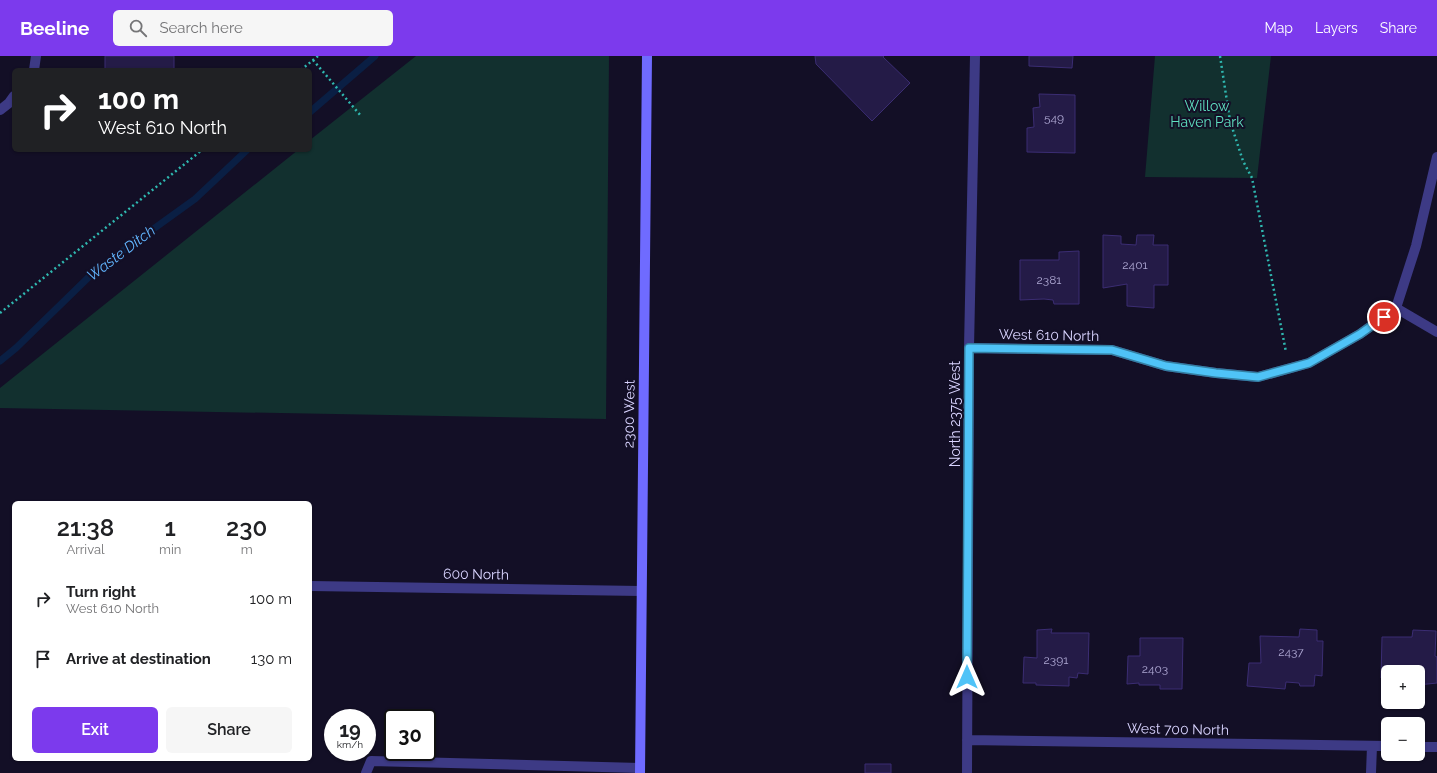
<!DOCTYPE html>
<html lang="en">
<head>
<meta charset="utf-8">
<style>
	body { margin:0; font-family:Raleway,sans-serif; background:#f6f6f6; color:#202124; height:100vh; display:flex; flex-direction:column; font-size:15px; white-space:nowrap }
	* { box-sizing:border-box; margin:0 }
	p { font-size:13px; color:#757577 }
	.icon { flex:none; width:22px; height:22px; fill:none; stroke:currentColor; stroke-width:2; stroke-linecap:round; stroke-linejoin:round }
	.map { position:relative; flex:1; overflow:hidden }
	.side { position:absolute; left:12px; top:445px; width:300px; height:260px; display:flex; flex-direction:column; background:#fff; border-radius:6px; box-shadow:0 1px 3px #0004 }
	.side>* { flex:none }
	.top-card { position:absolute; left:12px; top:12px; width:300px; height:84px; border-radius:6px; box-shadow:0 1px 3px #0004; background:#202124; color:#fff; overflow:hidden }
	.controls { position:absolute; left:1381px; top:609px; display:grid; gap:8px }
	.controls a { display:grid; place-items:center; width:44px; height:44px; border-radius:6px; background:#fff; box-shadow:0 1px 3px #0004; font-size:20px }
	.speed { position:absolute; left:324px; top:653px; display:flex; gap:8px; font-size:20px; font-weight:700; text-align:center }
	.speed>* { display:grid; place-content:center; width:52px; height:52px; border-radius:50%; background:#fff; box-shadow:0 1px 3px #0004; line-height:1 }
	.speed small { font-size:10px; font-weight:400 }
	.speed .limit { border:2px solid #111; border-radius:6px; background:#fff; color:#111 }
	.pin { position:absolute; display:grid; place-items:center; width:34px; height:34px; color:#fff; margin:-17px; border:2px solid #fff; border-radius:50%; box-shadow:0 1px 4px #0007 }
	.me { position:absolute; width:44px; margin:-22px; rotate:0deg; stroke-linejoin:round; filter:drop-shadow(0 0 3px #0008) }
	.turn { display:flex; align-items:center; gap:14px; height:84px; padding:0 20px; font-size:18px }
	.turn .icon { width:52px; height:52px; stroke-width:2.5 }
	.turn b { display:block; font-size:28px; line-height:34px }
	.eta { display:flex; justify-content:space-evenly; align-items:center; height:68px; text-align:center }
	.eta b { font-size:24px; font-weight:600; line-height:28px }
	.cta { display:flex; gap:8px; margin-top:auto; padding:8px 20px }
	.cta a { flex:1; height:46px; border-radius:6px; background:#7c3aed; color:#fff; font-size:16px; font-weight:600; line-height:46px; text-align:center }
	.cta a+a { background:#f6f6f6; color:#202124 }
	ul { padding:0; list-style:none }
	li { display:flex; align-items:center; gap:12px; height:60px; padding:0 20px }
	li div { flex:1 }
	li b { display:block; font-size:15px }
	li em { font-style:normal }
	header { display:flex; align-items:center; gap:24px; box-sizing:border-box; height:56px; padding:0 20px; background:#7c3aed; color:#fff }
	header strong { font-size:19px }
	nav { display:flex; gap:22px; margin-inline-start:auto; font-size:14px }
	.search { width:280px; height:36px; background:#f6f6f6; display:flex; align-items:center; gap:10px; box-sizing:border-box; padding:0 14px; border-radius:6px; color:#757577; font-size:15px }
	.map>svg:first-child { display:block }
	.green { fill:#12302f }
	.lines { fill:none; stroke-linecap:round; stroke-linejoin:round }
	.stream { stroke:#0a1f44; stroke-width:7 }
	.building { fill:#241b47; stroke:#3b2d73 }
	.path { stroke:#2fb8b0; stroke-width:2.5; stroke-dasharray:2 3; stroke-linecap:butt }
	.lane { stroke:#3d3a85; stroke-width:10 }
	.street { stroke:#3d3a85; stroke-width:10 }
	.secondary { stroke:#6f6bff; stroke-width:10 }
	.route-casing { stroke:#337fa1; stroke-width:10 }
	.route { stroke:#4fc3f7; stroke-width:7 }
	.labels { text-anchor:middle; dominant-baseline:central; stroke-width:4; stroke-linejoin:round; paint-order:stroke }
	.number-label { font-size:12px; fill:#aca6d1 }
	.park-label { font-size:14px; fill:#5fe0c0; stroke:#130f26 }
	.street-label { font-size:14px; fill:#d9d4ff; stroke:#130f26 }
	.water-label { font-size:15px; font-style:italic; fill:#62b6ff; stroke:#130f26 }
</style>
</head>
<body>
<header>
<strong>Beeline</strong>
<div class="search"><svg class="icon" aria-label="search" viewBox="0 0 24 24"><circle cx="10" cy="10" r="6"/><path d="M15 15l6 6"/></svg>Search here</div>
<nav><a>Map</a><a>Layers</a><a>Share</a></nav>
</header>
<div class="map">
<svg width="1437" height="717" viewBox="0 0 1437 717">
	<rect width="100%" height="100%" fill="#130f26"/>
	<!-- green -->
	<path class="green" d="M 416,0 L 609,0 L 606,363 L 0,352 L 0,332 L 298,94 L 310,94 L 310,84 Z
		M 1155,0 L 1271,0 L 1257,122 L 1145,121 Z"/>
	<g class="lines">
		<!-- stream -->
		<path class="stream" d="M 310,56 L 375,0
			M 0,305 L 16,292 L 95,215 L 195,143 L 247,94"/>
	</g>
	<!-- building -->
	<path class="building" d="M 105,0 L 174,0 L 174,14 L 105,14 Z
		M 815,0 L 884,0 L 883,1 L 910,27 L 872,65 L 816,8 Z
		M 1029,0 L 1073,0 L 1072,12 L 1029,10 Z
		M 1039,38 L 1075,39 L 1075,97 L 1027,96 L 1027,72 L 1034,71 L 1033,52 L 1040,51 Z
		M 1103,179 L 1121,180 L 1121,188 L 1136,189 L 1137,179 L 1154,179 L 1153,189 L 1168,189 L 1168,229 L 1154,229 L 1154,252 L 1127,250 L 1127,228 L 1103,232 Z
		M 1079,195 L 1079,248 L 1054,248 L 1053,244 L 1044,243 L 1020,244 L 1020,204 L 1059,204 L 1059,196 Z
		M 1052,573 L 1051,577 L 1089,577 L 1088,618 L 1078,617 L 1077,622 L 1069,621 L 1069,630 L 1036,629 L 1036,627 L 1023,627 L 1024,601 L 1037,602 L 1037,574 Z
		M 1300,573 L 1317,574 L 1317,585 L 1323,585 L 1322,620 L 1315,619 L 1314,630 L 1300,630 L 1299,627 L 1286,626 L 1285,633 L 1247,630 L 1249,607 L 1261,607 L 1260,580 L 1299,581 Z
		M 1413,574 L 1436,575 L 1435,600 L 1437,601 L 1437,627 L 1418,629 L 1418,616 L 1388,616 L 1388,623 L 1381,622 L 1382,581 L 1412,581 Z
		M 1140,582 L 1183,582 L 1182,633 L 1160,633 L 1160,629 L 1139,629 L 1139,627 L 1127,628 L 1128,600 L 1140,600 Z
		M 865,708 L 891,708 L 891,717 L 865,717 Z"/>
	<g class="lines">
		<!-- path -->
		<path class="path" d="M 1220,0 L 1230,65 L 1243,105 L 1252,122 L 1286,296
			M 313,4 L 361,60
			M 301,14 L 318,0
			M 0,257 L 202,94"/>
		<!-- lane -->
		<path class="lane" d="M 366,717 L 371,705 L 640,712"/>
		<!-- street -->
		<path class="street" d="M 34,14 L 36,0
			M 0,54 L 9,47 L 14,40
			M 1396,252 L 1416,190 L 1437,101
			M 1396,252 L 1437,276
			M 969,292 L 1112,294 L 1166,310 L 1216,317 L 1258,321 L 1309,307 L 1360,278 L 1396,252
			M 310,530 L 641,535
			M 967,684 L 1388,690
			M 1418,691 L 1437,691
			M 967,717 L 969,292 L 975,0
			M 1371,717 L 1372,690"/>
		<!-- secondary -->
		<path class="secondary" d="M 640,717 L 647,0"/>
	</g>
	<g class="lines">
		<defs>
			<path id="route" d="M 967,621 L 969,292 L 1112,294 L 1166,310 L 1216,317 L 1258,321 L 1309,307 L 1360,278 L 1384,261"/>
		</defs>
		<!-- route casing -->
		<use href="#route" class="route-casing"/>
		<!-- route -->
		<use href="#route" class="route"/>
	</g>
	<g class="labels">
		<!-- number labels -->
		<g class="number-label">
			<text x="1054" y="62">549</text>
			<text x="1135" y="209">2401</text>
			<text x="1049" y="224">2381</text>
			<text x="1291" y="596">2437</text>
			<text x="1056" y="604">2391</text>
			<text x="1155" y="613">2403</text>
		</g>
		<!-- park labels -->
		<g class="park-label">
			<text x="1207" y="50">Willow<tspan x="1207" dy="16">Haven Park</tspan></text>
		</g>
		<!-- street labels -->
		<g class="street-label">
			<text transform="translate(1049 279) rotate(1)">West 610 North</text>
			<text transform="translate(629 358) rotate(-89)">2300 West</text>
			<text transform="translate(955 358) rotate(-90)">North 2375 West</text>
			<text transform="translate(476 518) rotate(1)">600 North</text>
			<text transform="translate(1178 673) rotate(1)">West 700 North</text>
		</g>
		<!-- water labels -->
		<g class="water-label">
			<text transform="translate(121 197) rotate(-37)">Waste Ditch</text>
		</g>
	</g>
</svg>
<div class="controls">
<a>+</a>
<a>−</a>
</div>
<div class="speed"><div>19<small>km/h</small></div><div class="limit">30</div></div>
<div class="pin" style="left:1384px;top:261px;background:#d93025"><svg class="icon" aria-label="arrive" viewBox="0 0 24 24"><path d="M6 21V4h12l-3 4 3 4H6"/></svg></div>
<svg class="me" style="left:967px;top:621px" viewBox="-20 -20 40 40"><path d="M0-17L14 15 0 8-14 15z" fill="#4fc3f7" stroke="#fff" stroke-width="4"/></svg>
<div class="top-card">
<div class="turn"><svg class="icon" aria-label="right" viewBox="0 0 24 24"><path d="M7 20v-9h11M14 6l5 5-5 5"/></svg><div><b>100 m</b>West 610 North</div></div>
</div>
<section class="side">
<div class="eta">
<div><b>21:38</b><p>Arrival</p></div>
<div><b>1</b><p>min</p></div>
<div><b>230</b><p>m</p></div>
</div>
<ul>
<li><svg class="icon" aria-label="right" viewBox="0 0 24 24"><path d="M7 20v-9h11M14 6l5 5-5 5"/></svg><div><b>Turn right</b><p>West 610 North</p></div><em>100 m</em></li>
<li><svg class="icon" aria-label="arrive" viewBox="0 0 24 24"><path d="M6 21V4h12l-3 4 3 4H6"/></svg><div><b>Arrive at destination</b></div><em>130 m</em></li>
</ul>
<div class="cta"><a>Exit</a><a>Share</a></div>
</section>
</div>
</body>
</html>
